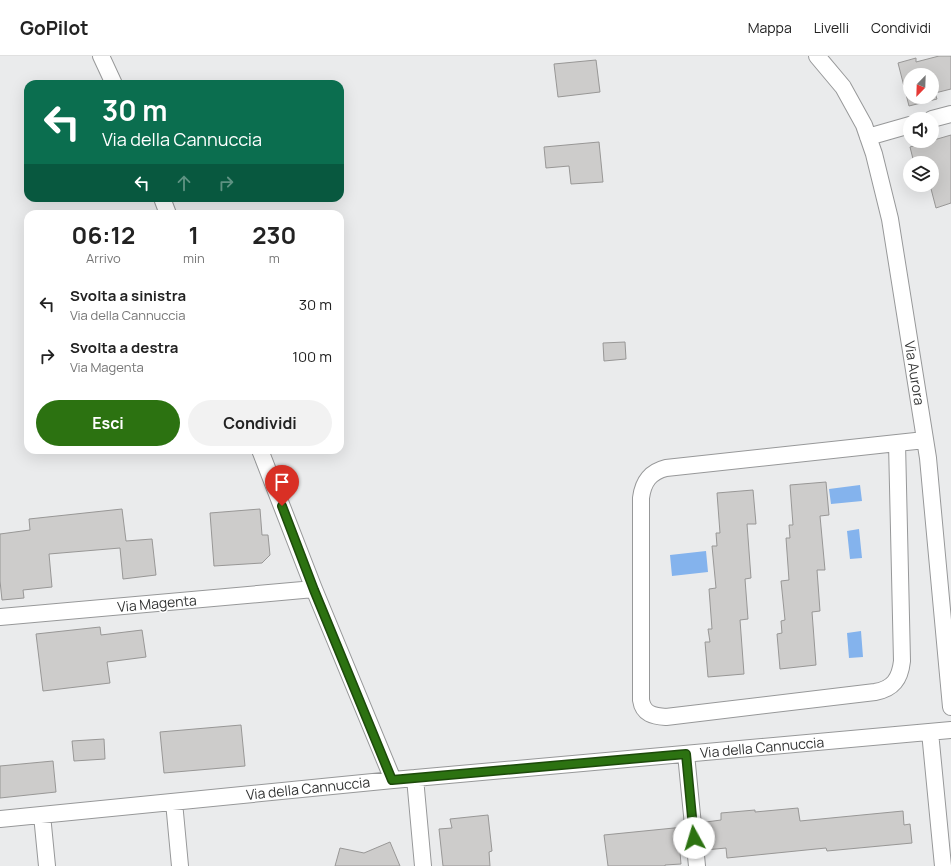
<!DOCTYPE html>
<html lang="it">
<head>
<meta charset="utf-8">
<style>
	body { margin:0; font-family:Manrope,sans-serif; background:#f2f2f2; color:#222; height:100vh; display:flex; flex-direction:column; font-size:15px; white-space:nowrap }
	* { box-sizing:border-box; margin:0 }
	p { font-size:13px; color:#767676 }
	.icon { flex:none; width:22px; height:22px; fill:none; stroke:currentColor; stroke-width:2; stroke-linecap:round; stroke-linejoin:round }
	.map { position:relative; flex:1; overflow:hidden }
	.panel { position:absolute; left:24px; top:154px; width:320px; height:244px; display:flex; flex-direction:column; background:#fff; border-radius:12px; box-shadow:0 4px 16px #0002 }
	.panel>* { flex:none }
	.hud { position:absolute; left:24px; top:24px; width:320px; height:122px; border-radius:12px; box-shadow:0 4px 16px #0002; background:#0b6e4f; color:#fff; overflow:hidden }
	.needle { width:26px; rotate:203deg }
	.tools { position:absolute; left:903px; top:12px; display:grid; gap:8px }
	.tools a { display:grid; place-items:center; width:36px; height:36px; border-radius:50%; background:#fff; box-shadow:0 4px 16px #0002; font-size:20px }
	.pin { position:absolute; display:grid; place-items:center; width:34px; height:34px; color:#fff; margin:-41px -17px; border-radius:50% 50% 50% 0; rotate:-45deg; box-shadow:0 0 4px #0007 }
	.pin .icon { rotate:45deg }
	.me { position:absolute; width:44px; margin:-22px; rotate:354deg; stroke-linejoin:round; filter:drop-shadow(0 0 3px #0008) }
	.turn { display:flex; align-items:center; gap:14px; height:84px; padding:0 12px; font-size:18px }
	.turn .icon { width:52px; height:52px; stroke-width:2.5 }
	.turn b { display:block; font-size:28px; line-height:34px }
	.lanes { display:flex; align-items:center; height:38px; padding:0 12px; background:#0003; justify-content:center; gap:20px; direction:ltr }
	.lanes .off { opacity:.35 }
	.eta { display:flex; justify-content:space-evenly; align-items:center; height:68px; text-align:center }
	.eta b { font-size:24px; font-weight:700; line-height:28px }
	.button { display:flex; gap:8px; margin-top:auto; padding:8px 12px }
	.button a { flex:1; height:46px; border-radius:24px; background:#2c7211; color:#fff; font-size:16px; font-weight:700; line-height:46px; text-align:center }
	.button a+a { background:#f2f2f2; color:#222 }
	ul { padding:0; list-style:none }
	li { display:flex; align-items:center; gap:12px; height:52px; padding:0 12px }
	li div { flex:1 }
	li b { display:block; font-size:15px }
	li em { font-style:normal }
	header { display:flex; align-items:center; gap:24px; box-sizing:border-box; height:56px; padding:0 20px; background:#fff; border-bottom:1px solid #e0e0e0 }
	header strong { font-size:19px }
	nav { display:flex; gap:22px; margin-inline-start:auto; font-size:14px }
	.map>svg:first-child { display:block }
	.water { fill:#84b3ed }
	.building { fill:#cdcccb; stroke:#989796; fill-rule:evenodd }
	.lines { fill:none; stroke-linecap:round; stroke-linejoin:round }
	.street-casing { stroke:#979899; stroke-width:18 }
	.street { stroke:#fff; stroke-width:16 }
	.route-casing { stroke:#1d4a0b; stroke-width:10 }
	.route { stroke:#2c7211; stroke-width:7 }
	.labels { text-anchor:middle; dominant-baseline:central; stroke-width:3; stroke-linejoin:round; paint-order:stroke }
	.street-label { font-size:14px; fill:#343535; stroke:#fff }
</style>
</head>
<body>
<header>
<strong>GoPilot</strong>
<nav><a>Mappa</a><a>Livelli</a><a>Condividi</a></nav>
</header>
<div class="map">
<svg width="951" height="810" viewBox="0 0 951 810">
	<rect width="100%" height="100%" fill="#eaebec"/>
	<!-- water -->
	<path class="water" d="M 860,429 L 862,445 L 831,448 L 829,433 Z
		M 859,473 L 862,502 L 850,503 L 847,475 Z
		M 706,495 L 708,516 L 672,520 L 670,499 Z
		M 861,575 L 863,601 L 849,602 L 847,577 Z"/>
	<!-- building -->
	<path class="building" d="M 939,0 L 951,0 L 951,33 L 935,37 L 937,43 L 909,50 L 898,7 L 916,2 L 916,6 ZM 910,19 L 932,19 L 932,41 L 910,41 Z
		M 596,4 L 600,36 L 558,41 L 554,8 Z
		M 951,79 L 951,147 L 936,152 L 930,129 L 932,129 L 932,107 L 914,107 L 910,91 Z
		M 599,86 L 603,126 L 571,128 L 569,110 L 546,112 L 544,91 Z
		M 625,286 L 626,303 L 604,305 L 603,287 Z
		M 826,426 L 829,459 L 820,460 L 825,514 L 817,514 L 820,555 L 812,556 L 816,609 L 780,613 L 777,578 L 782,577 L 781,565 L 785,564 L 781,525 L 789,524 L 786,482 L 790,482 L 789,469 L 793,469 L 790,429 Z
		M 753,434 L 756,468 L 747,468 L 751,522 L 745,523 L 748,563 L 740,564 L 744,618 L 708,621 L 705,586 L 710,586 L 708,573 L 712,573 L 709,533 L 716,532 L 712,490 L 717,490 L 716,477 L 720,477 L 717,437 Z
		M 122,453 L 126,485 L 152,483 L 156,519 L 123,523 L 120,492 L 49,498 L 52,531 L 23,534 L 24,542 L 2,544 L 0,525 L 0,478 L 30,474 L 29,463 Z
		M 260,453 L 262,479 L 268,479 L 270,499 L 262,507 L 214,510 L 210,457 Z
		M 100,571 L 101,579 L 142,574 L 146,601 L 107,606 L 110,627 L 43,635 L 36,578 Z
		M 241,669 L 245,710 L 164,717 L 160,676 Z
		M 104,683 L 105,703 L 74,705 L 72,685 Z
		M 53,705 L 56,736 L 0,742 L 0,710 Z
		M 798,752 L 800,765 L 903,755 L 904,769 L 910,768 L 912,787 L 827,795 L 826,792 L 727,802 L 726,792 L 705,794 L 703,770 L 707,769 L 706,766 L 721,764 L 721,757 L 755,754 L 755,756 Z
		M 488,759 L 492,795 L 489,796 L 490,810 L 443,810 L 439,773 L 452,772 L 450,763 Z
		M 684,771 L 686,796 L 680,796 L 681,808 L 665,809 L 665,810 L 608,810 L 604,779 Z
		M 390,786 L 400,810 L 335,810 L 340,792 L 364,797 Z"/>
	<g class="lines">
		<defs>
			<path id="street" d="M 101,0 L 114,28
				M 817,0 L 843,31 L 864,69 L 874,98 L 890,163 L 928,402 L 951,651
				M 932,63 L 951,58
				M 868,81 L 910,69
				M 162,142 L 168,158
				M 897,387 L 902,605 C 900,623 893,633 875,636 L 666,661 C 653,660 643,658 641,644 L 641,442 C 643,426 650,416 666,412 L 897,387 L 925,384
				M 260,394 L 314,533 L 393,724
				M 0,561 L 314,533
				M 930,676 L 943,810
				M 686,698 L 697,810
				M 415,722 L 423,810
				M 174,746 L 180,810
				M 42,759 L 47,810
				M 0,763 L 393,724 L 951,674"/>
		</defs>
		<!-- street casing -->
		<use href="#street" class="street-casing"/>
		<!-- street -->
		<use href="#street" class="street"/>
	</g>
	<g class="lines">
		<defs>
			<path id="route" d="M 282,450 L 314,534 L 392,724 L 686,698 L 694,782"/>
		</defs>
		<!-- route casing -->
		<use href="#route" class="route-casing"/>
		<!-- route -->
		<use href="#route" class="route"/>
	</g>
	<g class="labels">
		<!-- street labels -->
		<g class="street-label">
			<text transform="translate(915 317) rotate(81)">Via Aurora</text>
			<text transform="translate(157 547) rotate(-5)">Via Magenta</text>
			<text transform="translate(762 691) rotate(-5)">Via della Cannuccia</text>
			<text transform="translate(308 732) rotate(-6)">Via della Cannuccia</text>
		</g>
	</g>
</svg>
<div class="tools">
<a><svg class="needle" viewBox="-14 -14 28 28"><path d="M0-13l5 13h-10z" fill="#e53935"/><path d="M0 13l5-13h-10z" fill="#767676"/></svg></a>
<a><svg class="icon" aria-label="sound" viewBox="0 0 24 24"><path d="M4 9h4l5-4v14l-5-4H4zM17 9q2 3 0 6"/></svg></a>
<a><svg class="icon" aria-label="layers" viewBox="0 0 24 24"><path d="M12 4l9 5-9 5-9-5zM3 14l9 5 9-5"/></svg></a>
</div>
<div class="pin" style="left:282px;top:450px;background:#d93025"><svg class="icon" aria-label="arrive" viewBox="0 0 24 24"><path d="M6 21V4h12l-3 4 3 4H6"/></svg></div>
<svg class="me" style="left:694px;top:782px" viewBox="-20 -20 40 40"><circle r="19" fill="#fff"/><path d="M0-13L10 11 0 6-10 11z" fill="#2c7211"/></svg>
<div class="hud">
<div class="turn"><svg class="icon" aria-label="left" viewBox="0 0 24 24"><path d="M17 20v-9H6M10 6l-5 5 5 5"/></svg><div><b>30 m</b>Via della Cannuccia</div></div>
<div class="lanes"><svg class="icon" aria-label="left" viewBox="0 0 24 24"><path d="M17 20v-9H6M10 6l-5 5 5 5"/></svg><svg class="icon off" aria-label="ahead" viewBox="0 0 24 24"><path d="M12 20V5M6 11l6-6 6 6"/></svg><svg class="icon off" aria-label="right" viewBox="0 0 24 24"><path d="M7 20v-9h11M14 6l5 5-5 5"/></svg></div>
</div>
<section class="panel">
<div class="eta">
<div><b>06:12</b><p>Arrivo</p></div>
<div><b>1</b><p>min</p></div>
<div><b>230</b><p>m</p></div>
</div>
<ul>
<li><svg class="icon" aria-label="left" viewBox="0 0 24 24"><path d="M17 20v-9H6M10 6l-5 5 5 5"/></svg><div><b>Svolta a sinistra</b><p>Via della Cannuccia</p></div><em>30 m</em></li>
<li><svg class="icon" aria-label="right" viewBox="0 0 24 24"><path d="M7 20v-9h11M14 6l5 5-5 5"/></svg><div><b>Svolta a destra</b><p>Via Magenta</p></div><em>100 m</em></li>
</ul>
<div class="button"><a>Esci</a><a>Condividi</a></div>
</section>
</div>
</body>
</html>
